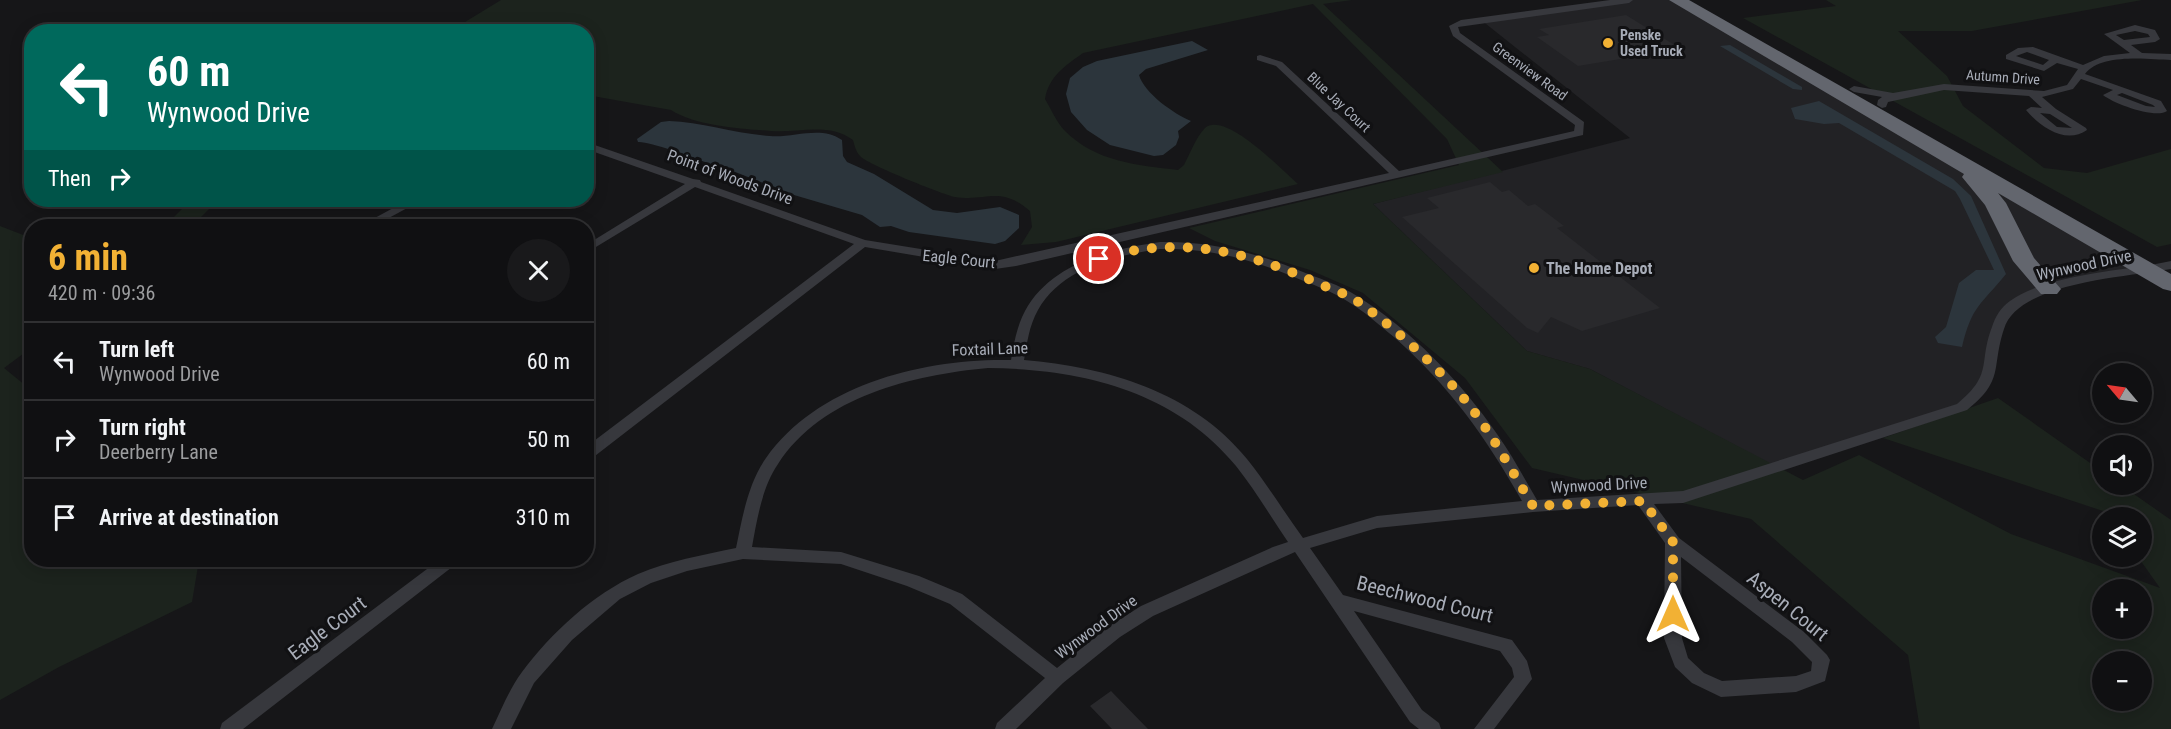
<!DOCTYPE html>
<html lang="en">
<head>
<meta charset="utf-8">
<style>
	body { margin:0; font-family:"Roboto Condensed",sans-serif; background:#19191b; color:#f1f3f6; height:100vh; display:flex; flex-direction:column; font-size:22px; white-space:nowrap }
	* { box-sizing:border-box; margin:0 }
	p { font-size:20px; color:#9c9d9f }
	.icon { flex:none; width:33px; height:33px; fill:none; stroke:currentColor; stroke-width:2; stroke-linecap:round; stroke-linejoin:round }
	.map { position:relative; flex:1; overflow:hidden }
	.drawer { position:absolute; left:24px; top:219px; width:570px; height:348px; display:flex; flex-direction:column; background:#101012; border-radius:24px; box-shadow:0 3px 15px #0003,0 0 0 2px #303032 }
	.drawer>* { flex:none }
	.top-card { position:absolute; left:24px; top:24px; width:570px; height:183px; border-radius:24px; box-shadow:0 3px 15px #0003,0 0 0 2px #303032; background:#00695c; color:#fff; overflow:hidden }
	.needle { width:39px; rotate:299deg }
	.tools { position:absolute; left:2092px; top:363px; display:grid; gap:12px }
	.tools a { display:grid; place-items:center; width:60px; height:60px; border-radius:50%; background:#101012; box-shadow:0 3px 15px #0003,0 0 0 2px #303032; font-size:30px }
	.pin { position:absolute; display:grid; place-items:center; width:51px; height:51px; color:#fff; margin:-26px; border:3px solid #fff; border-radius:50%; box-shadow:0 2px 6px #0007 }
	.me { position:absolute; width:66px; margin:-33px; rotate:0deg; stroke-linejoin:round; filter:drop-shadow(0 0 4px #0008) }
	.turn { display:flex; align-items:center; gap:21px; height:126px; padding:0 24px; font-size:27px }
	.turn .icon { width:78px; height:78px; stroke-width:2.5 }
	.turn b { display:block; font-size:42px; line-height:51px }
	.then { display:flex; align-items:center; height:57px; padding:0 24px; background:#0003; gap:12px; font-size:22px }
	.round { display:grid; place-items:center; flex:none; width:63px; height:63px; border-radius:32px; background:#19191b }
	.headline { display:flex; align-items:center; justify-content:space-between; height:102px; padding:0 24px }
	h1 { font-size:36px; font-weight:700; line-height:45px; color:#f2b134 }
	ul { padding:0; list-style:none }
	li { display:flex; align-items:center; gap:18px; height:78px; padding:0 24px; border-top:2px solid #303032 }
	li div { flex:1 }
	li b { display:block; font-size:22px }
	li em { font-style:normal }
	.map>svg:first-child { display:block }
	.built { fill:#222225 }
	.green { fill:#1c231d; fill-rule:evenodd }
	.water { fill:#2c353c }
	.building { fill:#29292c }
	.lines { fill:none; stroke-linecap:round; stroke-linejoin:round }
	.street { fill:#37383d; fill-rule:evenodd }
	.highway { fill:#63666e; fill-rule:evenodd }
	.route { stroke:#f2b134; stroke-width:10; stroke-dasharray:0 18 }
	.poi-dot { fill:#f2b134; stroke:#111113; stroke-width:2 }
	.labels { text-anchor:middle; dominant-baseline:central; stroke-width:6; stroke-linejoin:round; paint-order:stroke }
	.far-poi-label { font-size:14px; font-weight:bold; fill:#a8adb8; stroke:#111113; text-anchor:start }
	.far-street-label { font-size:14px; fill:#a8adb8; stroke:#111113 }
	.street-label { font-size:16px; fill:#a8adb8; stroke:#111113 }
	.poi-label { font-size:16px; font-weight:bold; fill:#a8adb8; stroke:#111113; text-anchor:start }
	.near-street-label { font-size:20px; fill:#a8adb8; stroke:#111113 }
</style>
</head>
<body>
<div class="map">
<svg width="2171" height="729" viewBox="0 0 2171 729">
	<rect width="100%" height="100%" fill="#161618"/>
	<!-- built -->
	<path class="built" d="M 1629,0 L 1677,0 L 2147,270 L 2049,289 L 2019,299 L 1995,340 L 1971,402 L 1776,467 L 1590,369 L 1527,351 L 1373,204 L 1630,138 L 1481,20 Z"/>
	<!-- green -->
	<path class="green" d="M 501,0 L 1352,0 L 1323,4 L 1503,172 L 1373,204 L 1527,351 L 1590,369 L 1803,480 L 1859,455 L 2011,534 L 2160,588 L 2138,557 L 2142,556 L 2142,518 L 2110,517 L 2106,512 L 1883,438 L 1998,398 L 2103,472 L 2103,484 L 2121,485 L 2171,520 L 2171,729 L 1920,729 L 1908,655 L 1751,519 L 1532,468 L 1465,378 L 1363,293 L 1310,270 L 1215,241 L 1189,228 L 1459,165 L 1447,139 L 1313,4 L 1083,53 C 1065,66 1049,76 1045,99 C 1051,109 1057,123 1065,131 C 1096,162 1137,165 1178,170 L 1184,165 C 1190,154 1196,137 1205,128 C 1225,110 1283,171 1298,184 L 1056,242 L 1021,245 L 1032,227 L 1030,211 C 999,185 988,202 955,197 C 941,194 870,165 861,157 C 856,152 855,147 853,140 C 829,122 799,133 771,131 C 742,129 696,126 671,110 L 587,95 L 586,32 L 438,32 L 465,22 ZM 2103,590 L 2142,590 L 2142,628 L 2103,628 ZM 2103,662 L 2142,662 L 2142,700 L 2103,700 Z
		M 1826,0 L 2142,0 L 1972,31 L 1898,31 L 1947,76 L 1963,106 L 2044,168 L 2087,173 L 2171,149 L 2171,244 L 2157,247 L 1743,18 L 1836,6 Z
		M 191,200 L 218,200 L 192,226 L 165,226 Z
		M 0,226 L 31,238 L 31,348 L 4,368 L 31,390 L 32,560 L 199,560 L 192,602 L 59,667 L 0,700 Z"/>
	<!-- water -->
	<path class="water" d="M 1192,41 L 1208,50 L 1146,69 L 1139,75 C 1144,93 1174,114 1191,121 L 1178,131 L 1179,137 L 1176,145 L 1163,155 L 1154,156 L 1110,145 L 1087,130 L 1071,112 L 1066,94 L 1070,78 L 1083,67 L 1097,61 Z
		M 1730,45 L 1802,87 L 1802,90 L 1793,89 L 1720,46 Z
		M 1819,101 L 1953,179 L 1971,196 L 2006,274 C 1981,305 1972,305 1962,347 L 1938,343 L 1935,337 L 1946,327 L 1959,283 L 1976,270 L 1994,270 L 1960,199 L 1955,191 L 1839,123 L 1824,124 L 1795,119 L 1791,108 Z
		M 669,121 C 702,122 737,134 770,136 C 794,138 821,125 842,140 L 843,156 L 847,162 L 874,174 L 933,210 L 957,213 L 1000,207 L 1019,215 L 1019,228 L 1005,241 L 995,244 L 909,232 L 891,226 L 880,227 L 862,215 L 794,195 L 725,168 L 709,167 L 705,162 C 691,157 649,141 638,142 L 637,139 L 661,122 Z"/>
	<!-- building -->
	<path class="building" d="M 1626,15 L 1681,49 L 1578,66 L 1537,37 L 1549,35 L 1539,29 Z
		M 1490,182 L 1502,192 L 1509,190 L 1528,206 L 1535,204 L 1564,226 L 1557,228 L 1660,308 L 1582,331 L 1551,317 L 1538,333 L 1527,328 L 1402,217 L 1439,208 L 1427,198 Z
		M 1111,691 L 1148,729 L 1112,729 L 1090,706 Z"/>
	<g class="lines">
		<!-- street -->
		<path class="street" d="M 1610,0 L 1633,0 L 1629,3 L 1458,27 L 1460,33 L 1584,122 L 1583,135 L 1016,266 L 995,269 L 865,247 L 591,459 L 586,460 L 586,447 L 854,244 L 695,187 L 586,253 L 586,245 L 685,184 L 586,149 L 586,142 L 693,179 L 700,180 L 701,182 L 865,240 L 995,261 L 1389,173 L 1276,66 L 1257,60 L 1257,56 L 1260,55 L 1282,62 L 1399,171 L 1574,131 L 1575,125 L 1453,36 L 1449,26 L 1461,20 Z
			M 2135,25 L 2155,30 L 2160,39 L 2155,42 L 2131,45 L 2142,53 L 2171,54 L 2171,60 C 2148,59 2100,53 2085,74 L 2161,101 L 2167,111 C 2156,119 2114,104 2103,95 L 2113,90 L 2081,79 L 2073,89 L 2042,97 L 2056,109 L 2086,128 L 2087,130 C 2066,145 2040,127 2026,110 L 2031,107 L 2042,108 L 2029,96 L 1944,90 L 1888,102 L 1886,107 L 1882,108 L 1877,105 L 1878,100 L 1882,97 L 1854,92 L 1849,89 L 1854,86 L 1893,93 L 1944,84 L 2044,91 L 2067,85 L 2078,69 L 2057,63 L 2044,71 L 2006,59 L 2006,55 L 2018,48 L 2033,47 L 2083,65 L 2104,56 L 2130,53 L 2104,34 ZM 2135,31 L 2148,34 L 2150,37 L 2124,40 L 2116,35 ZM 2027,52 L 2049,60 L 2043,65 L 2016,56 ZM 2122,93 L 2153,105 L 2155,107 L 2146,106 L 2117,95 ZM 2040,113 L 2050,114 L 2072,128 L 2057,127 Z
			M 408,200 L 422,200 L 374,226 L 360,226 Z
			M 1160,242 C 1209,241 1254,252 1298,270 C 1318,278 1340,285 1357,296 C 1410,329 1462,383 1497,434 C 1512,455 1524,478 1537,500 L 1683,491 L 1957,404 C 1994,374 1978,363 1992,327 C 1995,317 2001,307 2010,301 C 2047,274 2125,271 2171,261 L 2171,269 C 2128,277 2018,282 2004,329 C 1991,368 2005,380 1967,410 L 1683,503 L 1654,504 L 1679,538 L 1804,632 L 1827,655 L 1830,660 L 1825,681 L 1796,692 L 1721,697 L 1692,683 L 1675,667 L 1664,638 L 1665,543 L 1638,505 L 1533,512 L 1377,528 L 1310,548 L 1343,595 L 1512,640 L 1527,661 L 1532,679 L 1494,729 L 1474,729 L 1514,677 L 1512,668 L 1500,651 L 1354,611 L 1422,710 L 1439,723 L 1441,729 L 1419,729 L 1410,722 L 1295,552 L 1153,616 L 1120,637 L 1063,683 L 1016,729 L 995,729 L 997,723 L 1045,678 L 950,604 L 907,586 L 841,564 L 743,559 L 687,571 L 651,583 L 620,599 L 572,640 L 534,683 L 511,729 L 492,729 C 501,710 510,688 522,672 C 551,633 593,594 638,574 C 668,561 703,555 736,548 C 742,519 748,483 766,458 C 818,384 925,358 1011,360 C 1014,343 1017,326 1025,311 C 1051,263 1111,249 1160,242 ZM 1160,249 C 1206,248 1247,258 1289,275 C 1308,283 1330,290 1347,301 C 1364,311 1379,325 1394,337 C 1451,388 1485,436 1522,501 L 1377,516 L 1303,538 C 1284,512 1267,484 1247,459 C 1193,392 1107,367 1024,360 C 1027,343 1029,326 1038,310 C 1061,268 1117,255 1160,249 ZM 988,368 C 1081,369 1175,391 1236,466 C 1255,490 1271,517 1288,542 L 1273,547 L 1141,606 L 1108,627 L 1057,668 L 962,594 L 919,576 L 841,552 L 752,547 C 757,520 762,487 778,464 C 822,396 913,375 988,368 ZM 1681,557 L 1792,642 L 1812,662 L 1811,671 L 1796,676 L 1722,681 L 1704,673 L 1688,658 L 1682,638 Z
			M 439,560 L 458,560 L 456,564 L 243,729 L 220,729 L 222,723 Z"/>
		<!-- highway -->
		<path class="highway" d="M 1669,0 L 1689,0 L 2171,274 L 2171,291 L 2163,289 L 1998,193 L 2006,203 L 2034,258 L 2061,289 L 2057,294 L 2041,294 L 2013,261 L 1985,205 L 1962,177 L 1964,174 Z"/>
	</g>
	<g class="lines">
		<!-- route -->
		<path class="route" d="M 1099,259 C 1175,235 1244,250 1315,282 C 1328,288 1345,293 1357,301 C 1391,325 1424,355 1452,385 C 1485,420 1508,465 1533,506 L 1643,501 L 1673,542 L 1673,614"/>
	</g>
	<!-- markers -->
	<g class="poi-dot">
		<circle cx="1608" cy="43" r="6"/>
		<circle cx="1534" cy="268" r="6"/>
	</g>
	<g class="labels">
		<!-- far-poi labels -->
		<g class="far-poi-label">
			<text x="1620" y="35">Penske<tspan x="1620" dy="16">Used Truck</tspan></text>
		</g>
		<!-- far-street labels -->
		<g class="far-street-label">
			<text transform="translate(1530 71) rotate(36)">Greenview Road</text>
			<text transform="translate(2003 77) rotate(4)">Autumn Drive</text>
			<text transform="translate(1339 102) rotate(43)">Blue Jay Court</text>
		</g>
		<!-- street labels -->
		<g class="street-label">
			<text transform="translate(730 177) rotate(20)">Point of Woods Drive</text>
			<text transform="translate(959 259) rotate(6)">Eagle Court</text>
			<text transform="translate(2084 265) rotate(-12)">Wynwood Drive</text>
			<text transform="translate(990 349) rotate(-2)">Foxtail Lane</text>
			<text transform="translate(1599 485) rotate(-3)">Wynwood Drive</text>
			<text transform="translate(1096 627) rotate(-36)">Wynwood Drive</text>
		</g>
		<!-- poi labels -->
		<g class="poi-label">
			<text x="1546" y="268">The Home Depot</text>
		</g>
		<!-- near-street labels -->
		<g class="near-street-label">
			<text transform="translate(1425 599) rotate(14)">Beechwood Court</text>
			<text transform="translate(1788 606) rotate(39)">Aspen Court</text>
			<text transform="translate(327 628) rotate(-37)">Eagle Court</text>
		</g>
	</g>
</svg>
<div class="tools">
<a><svg class="needle" viewBox="-14 -14 28 28"><path d="M0-13l5 13h-10z" fill="#e53935"/><path d="M0 13l5-13h-10z" fill="#9c9d9f"/></svg></a>
<a><svg class="icon" aria-label="sound" viewBox="0 0 24 24"><path d="M4 9h4l5-4v14l-5-4H4zM17 9q2 3 0 6"/></svg></a>
<a><svg class="icon" aria-label="layers" viewBox="0 0 24 24"><path d="M12 4l9 5-9 5-9-5zM3 14l9 5 9-5"/></svg></a>
<a>+</a>
<a>−</a>
</div>
<div class="pin" style="left:1099px;top:259px;background:#d93025"><svg class="icon" aria-label="arrive" viewBox="0 0 24 24"><path d="M6 21V4h12l-3 4 3 4H6"/></svg></div>
<svg class="me" style="left:1673px;top:614px" viewBox="-20 -20 40 40"><path d="M0-17L14 15 0 8-14 15z" fill="#f2b134" stroke="#fff" stroke-width="4"/></svg>
<div class="top-card">
<div class="turn"><svg class="icon" aria-label="left" viewBox="0 0 24 24"><path d="M17 20v-9H6M10 6l-5 5 5 5"/></svg><div><b>60 m</b>Wynwood Drive</div></div>
<div class="then">Then<svg class="icon" aria-label="right" viewBox="0 0 24 24"><path d="M7 20v-9h11M14 6l5 5-5 5"/></svg></div>
</div>
<section class="drawer">
<div class="headline"><div><h1>6 min</h1><p>420 m · 09:36</p></div><a class="round"><svg class="icon" aria-label="close" viewBox="0 0 24 24"><path d="M6 6l12 12M18 6L6 18"/></svg></a></div>
<ul>
<li><svg class="icon" aria-label="left" viewBox="0 0 24 24"><path d="M17 20v-9H6M10 6l-5 5 5 5"/></svg><div><b>Turn left</b><p>Wynwood Drive</p></div><em>60 m</em></li>
<li><svg class="icon" aria-label="right" viewBox="0 0 24 24"><path d="M7 20v-9h11M14 6l5 5-5 5"/></svg><div><b>Turn right</b><p>Deerberry Lane</p></div><em>50 m</em></li>
<li><svg class="icon" aria-label="arrive" viewBox="0 0 24 24"><path d="M6 21V4h12l-3 4 3 4H6"/></svg><div><b>Arrive at destination</b></div><em>310 m</em></li>
</ul>
</section>
</div>
</body>
</html>
